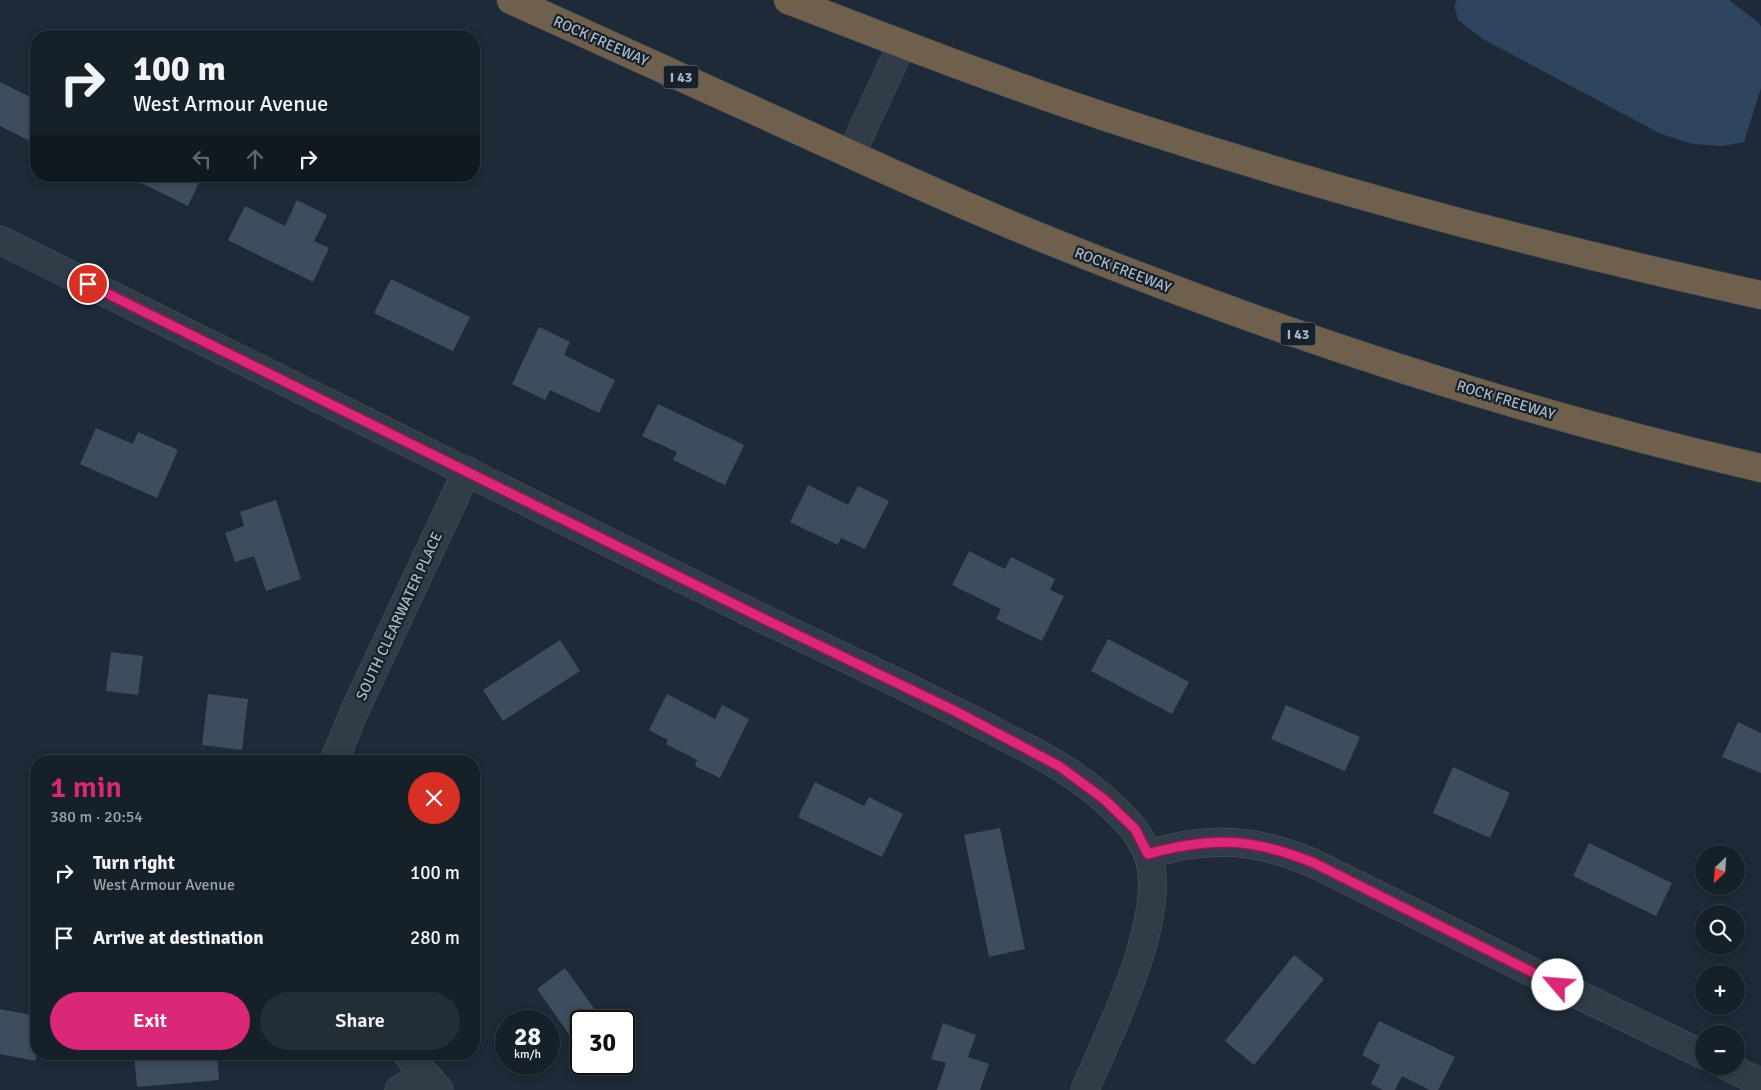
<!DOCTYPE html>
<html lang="en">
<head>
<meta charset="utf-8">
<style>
	body { margin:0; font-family:Signika,sans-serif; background:#232d35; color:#f1f3f6; height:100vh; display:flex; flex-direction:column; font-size:19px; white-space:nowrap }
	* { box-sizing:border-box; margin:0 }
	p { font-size:16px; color:#9ea3a8 }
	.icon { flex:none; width:28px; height:28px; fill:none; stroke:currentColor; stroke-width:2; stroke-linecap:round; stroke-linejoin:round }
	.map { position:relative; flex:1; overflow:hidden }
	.side { position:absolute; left:30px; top:755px; width:450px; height:305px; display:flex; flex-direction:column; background:#162029; border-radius:20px; box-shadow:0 2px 8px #0003,0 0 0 1px #353e46 }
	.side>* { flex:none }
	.guide { position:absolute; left:30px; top:30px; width:450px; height:152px; border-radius:20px; box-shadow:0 2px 8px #0003,0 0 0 1px #353e46; background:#162029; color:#f1f3f6; overflow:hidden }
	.needle { width:32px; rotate:205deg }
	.controls { position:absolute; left:1695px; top:845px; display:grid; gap:10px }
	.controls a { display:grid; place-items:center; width:50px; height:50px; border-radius:50%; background:#162029; box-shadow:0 2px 8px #0003,0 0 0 1px #353e46; font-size:25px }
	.speed { position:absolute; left:495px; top:1010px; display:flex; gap:10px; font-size:25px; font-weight:700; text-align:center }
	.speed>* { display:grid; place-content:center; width:65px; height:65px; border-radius:50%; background:#162029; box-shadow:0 2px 8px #0003,0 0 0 1px #353e46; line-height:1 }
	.speed small { font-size:12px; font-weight:400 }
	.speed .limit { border:2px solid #111; border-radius:8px; background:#fff; color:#111 }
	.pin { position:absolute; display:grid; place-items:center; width:42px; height:42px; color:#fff; margin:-21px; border:2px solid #fff; border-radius:50%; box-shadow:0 1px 5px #0007 }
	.me { position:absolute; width:55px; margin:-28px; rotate:297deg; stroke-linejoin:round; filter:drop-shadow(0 0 4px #0008) }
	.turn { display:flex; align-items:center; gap:18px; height:105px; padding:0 20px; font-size:22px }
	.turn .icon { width:65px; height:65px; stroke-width:2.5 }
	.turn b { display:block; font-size:35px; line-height:42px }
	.lanes { display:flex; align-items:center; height:48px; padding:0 20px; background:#0003; justify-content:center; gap:25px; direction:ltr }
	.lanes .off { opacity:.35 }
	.round { display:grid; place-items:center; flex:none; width:52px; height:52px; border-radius:26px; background:#232d35 }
	.overview { display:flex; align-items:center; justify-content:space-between; height:85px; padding:0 20px }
	h1 { font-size:30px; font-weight:600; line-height:38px; color:#db2777 }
	.primary-button { display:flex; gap:10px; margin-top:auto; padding:10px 20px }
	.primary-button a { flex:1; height:58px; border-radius:30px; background:#db2777; color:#fff; font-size:20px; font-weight:600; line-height:58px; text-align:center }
	.primary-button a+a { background:#232d35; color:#f1f3f6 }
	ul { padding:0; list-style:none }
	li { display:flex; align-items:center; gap:15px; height:65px; padding:0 20px }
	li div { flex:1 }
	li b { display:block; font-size:19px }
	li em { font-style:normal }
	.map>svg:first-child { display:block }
	.water { fill:#2d455e }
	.building { fill:#3e4d5d }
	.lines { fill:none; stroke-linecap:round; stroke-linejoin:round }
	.minor-casing { stroke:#4c5763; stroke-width:29 }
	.highway-casing { stroke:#3c4752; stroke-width:29 }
	.minor { stroke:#313c48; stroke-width:28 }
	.highway { stroke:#6f5f4d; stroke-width:28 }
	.route-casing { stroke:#8e194d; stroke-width:12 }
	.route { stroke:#db2777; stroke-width:9 }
	.labels { text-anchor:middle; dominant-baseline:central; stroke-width:4.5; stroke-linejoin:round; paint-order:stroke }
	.shield { fill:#17212c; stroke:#7f8a97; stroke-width:1 }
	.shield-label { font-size:14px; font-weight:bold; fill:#abb7c5 }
	.street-label { font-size:15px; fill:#abb7c5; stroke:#17212c }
</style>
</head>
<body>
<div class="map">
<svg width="1761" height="1090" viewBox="0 0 1761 1090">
	<rect width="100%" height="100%" fill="#1e2a37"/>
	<!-- water -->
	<path class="water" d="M 1457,0 L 1729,0 L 1759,23 L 1761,27 L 1761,88 L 1744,142 L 1723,146 L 1693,144 L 1661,134 L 1483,39 L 1458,20 L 1454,5 Z"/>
	<!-- building -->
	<path class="building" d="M 0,82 L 36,100 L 36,144 L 0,126 Z
		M 127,176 L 202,176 L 188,206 Z
		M 297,200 L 327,215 L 314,241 L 329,248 L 313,282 L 228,240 L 245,206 L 285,226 Z
		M 391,279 L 470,317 L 453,351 L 374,313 Z
		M 539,327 L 570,342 L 564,355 L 615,380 L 599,413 L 550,390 L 545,400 L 512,384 Z
		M 658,404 L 744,445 L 725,485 L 673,460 L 677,452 L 642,436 Z
		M 96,428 L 133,444 L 138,432 L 178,450 L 157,498 L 80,464 Z
		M 808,485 L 848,505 L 858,486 L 889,501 L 865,549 L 841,538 L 838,545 L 790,522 Z
		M 276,500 L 301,579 L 266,591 L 254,556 L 235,562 L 225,533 L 244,526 L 240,512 Z
		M 969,551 L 1005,569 L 1011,557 L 1055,579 L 1050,590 L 1064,596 L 1042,641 L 996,619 L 1001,609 L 952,585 Z
		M 1108,639 L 1189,682 L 1172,714 L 1091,671 Z
		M 560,640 L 580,671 L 503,721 L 483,690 Z
		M 111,652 L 143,656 L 138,695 L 106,691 Z
		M 208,694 L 248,699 L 242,750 L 202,745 Z
		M 667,694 L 715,719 L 722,705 L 749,719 L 720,778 L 695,766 L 697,760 L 666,744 L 668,740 L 649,730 Z
		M 1286,705 L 1360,737 L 1345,771 L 1271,739 Z
		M 1738,722 L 1761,733 L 1761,773 L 1722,757 Z
		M 1453,767 L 1510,793 L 1490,838 L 1433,813 Z
		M 815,782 L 864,806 L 869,797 L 903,814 L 882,857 L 798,817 Z
		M 1000,828 L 1025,949 L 989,957 L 964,835 Z
		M 1589,843 L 1672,883 L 1656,916 L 1573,876 Z
		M 1294,955 L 1324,979 L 1254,1065 L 1225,1041 Z
		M 565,968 L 603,1021 L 581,1021 L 581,1051 L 537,989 Z
		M 0,1009 L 36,1016 L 36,1061 L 0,1054 Z
		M 1379,1021 L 1455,1057 L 1438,1090 L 1430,1090 L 1402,1076 L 1395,1090 L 1383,1090 L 1371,1084 L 1380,1065 L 1362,1055 Z
		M 943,1023 L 976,1035 L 968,1057 L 989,1064 L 980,1090 L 937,1090 L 946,1063 L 931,1059 Z
		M 134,1054 L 217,1054 L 219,1080 L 137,1087 Z"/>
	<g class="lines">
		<defs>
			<path id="minor" d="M 851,154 L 902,44
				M 0,240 C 243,361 486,481 729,602 C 816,645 904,684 990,729 C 1012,741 1037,752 1059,766 C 1089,785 1133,818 1147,852 C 1171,912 1109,1033 1085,1090
				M 334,761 L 354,712 L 467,471
				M 1148,854 C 1211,836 1253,838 1313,863 L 1558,985 L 1704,1055
				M 407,1054 L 439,1090
				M 1727,1066 L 1761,1083
				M 399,1090 L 424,1074"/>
			<path id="highway" d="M 511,0 C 613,46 715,93 817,139 C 892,173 968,208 1045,239 C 1277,333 1517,412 1761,468
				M 788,0 C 899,43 1011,86 1124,123 C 1334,192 1546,248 1761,295"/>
		</defs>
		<!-- minor casing -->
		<use href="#minor" class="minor-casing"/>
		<!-- highway casing -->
		<use href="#highway" class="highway-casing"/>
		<!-- minor -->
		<use href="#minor" class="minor"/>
		<!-- highway -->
		<use href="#highway" class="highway"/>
	</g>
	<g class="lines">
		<defs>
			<path id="route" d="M 88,284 L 758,616 L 955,711 L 1059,766 L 1105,800 L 1135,829 L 1148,854 C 1211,836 1253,838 1314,863 L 1558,985"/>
		</defs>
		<!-- route casing -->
		<use href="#route" class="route-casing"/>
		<!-- route -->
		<use href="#route" class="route"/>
	</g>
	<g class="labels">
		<!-- shield labels -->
		<g class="shield">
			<rect x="663.5" y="65.5" width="35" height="23" rx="4"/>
			<rect x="1280.5" y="322.5" width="35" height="23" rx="4"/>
		</g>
		<g class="shield-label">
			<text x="681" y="77">I 43</text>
			<text x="1298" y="334">I 43</text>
		</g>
		<!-- street labels -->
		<g class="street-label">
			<text transform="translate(601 41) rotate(24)">ROCK FREEWAY</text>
			<text transform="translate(1123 270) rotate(21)">ROCK FREEWAY</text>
			<text transform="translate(1506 400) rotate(17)">ROCK FREEWAY</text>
			<text transform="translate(399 616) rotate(-65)">SOUTH CLEARWATER PLACE</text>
		</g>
	</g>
</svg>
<div class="controls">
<a><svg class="needle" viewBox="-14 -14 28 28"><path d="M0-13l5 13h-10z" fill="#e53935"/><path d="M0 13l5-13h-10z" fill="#9ea3a8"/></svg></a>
<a><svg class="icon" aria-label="search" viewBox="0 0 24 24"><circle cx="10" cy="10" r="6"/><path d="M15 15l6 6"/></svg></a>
<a>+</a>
<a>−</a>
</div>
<div class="speed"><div>28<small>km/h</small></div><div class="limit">30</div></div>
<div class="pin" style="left:88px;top:284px;background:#d93025"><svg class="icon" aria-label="arrive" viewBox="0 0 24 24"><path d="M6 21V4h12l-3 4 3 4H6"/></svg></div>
<svg class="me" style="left:1558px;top:985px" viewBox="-20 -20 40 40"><circle r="19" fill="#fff"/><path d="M0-13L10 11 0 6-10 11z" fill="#db2777"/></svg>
<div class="guide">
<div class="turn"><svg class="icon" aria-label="right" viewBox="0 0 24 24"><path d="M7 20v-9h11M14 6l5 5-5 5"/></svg><div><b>100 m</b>West Armour Avenue</div></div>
<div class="lanes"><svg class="icon off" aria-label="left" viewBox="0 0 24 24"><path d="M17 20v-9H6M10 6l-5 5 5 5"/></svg><svg class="icon off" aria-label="ahead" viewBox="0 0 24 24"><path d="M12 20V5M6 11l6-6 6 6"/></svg><svg class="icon" aria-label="right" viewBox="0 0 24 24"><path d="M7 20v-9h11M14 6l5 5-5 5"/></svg></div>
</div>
<section class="side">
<div class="overview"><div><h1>1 min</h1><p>380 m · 20:54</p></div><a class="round" style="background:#d93025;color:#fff"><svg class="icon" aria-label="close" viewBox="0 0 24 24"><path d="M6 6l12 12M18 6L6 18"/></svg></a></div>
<ul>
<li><svg class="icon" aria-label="right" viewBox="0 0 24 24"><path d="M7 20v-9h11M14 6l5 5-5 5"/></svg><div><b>Turn right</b><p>West Armour Avenue</p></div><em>100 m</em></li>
<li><svg class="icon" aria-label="arrive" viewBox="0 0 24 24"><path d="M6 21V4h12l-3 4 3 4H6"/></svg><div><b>Arrive at destination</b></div><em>280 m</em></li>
</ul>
<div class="primary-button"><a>Exit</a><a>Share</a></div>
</section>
</div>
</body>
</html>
